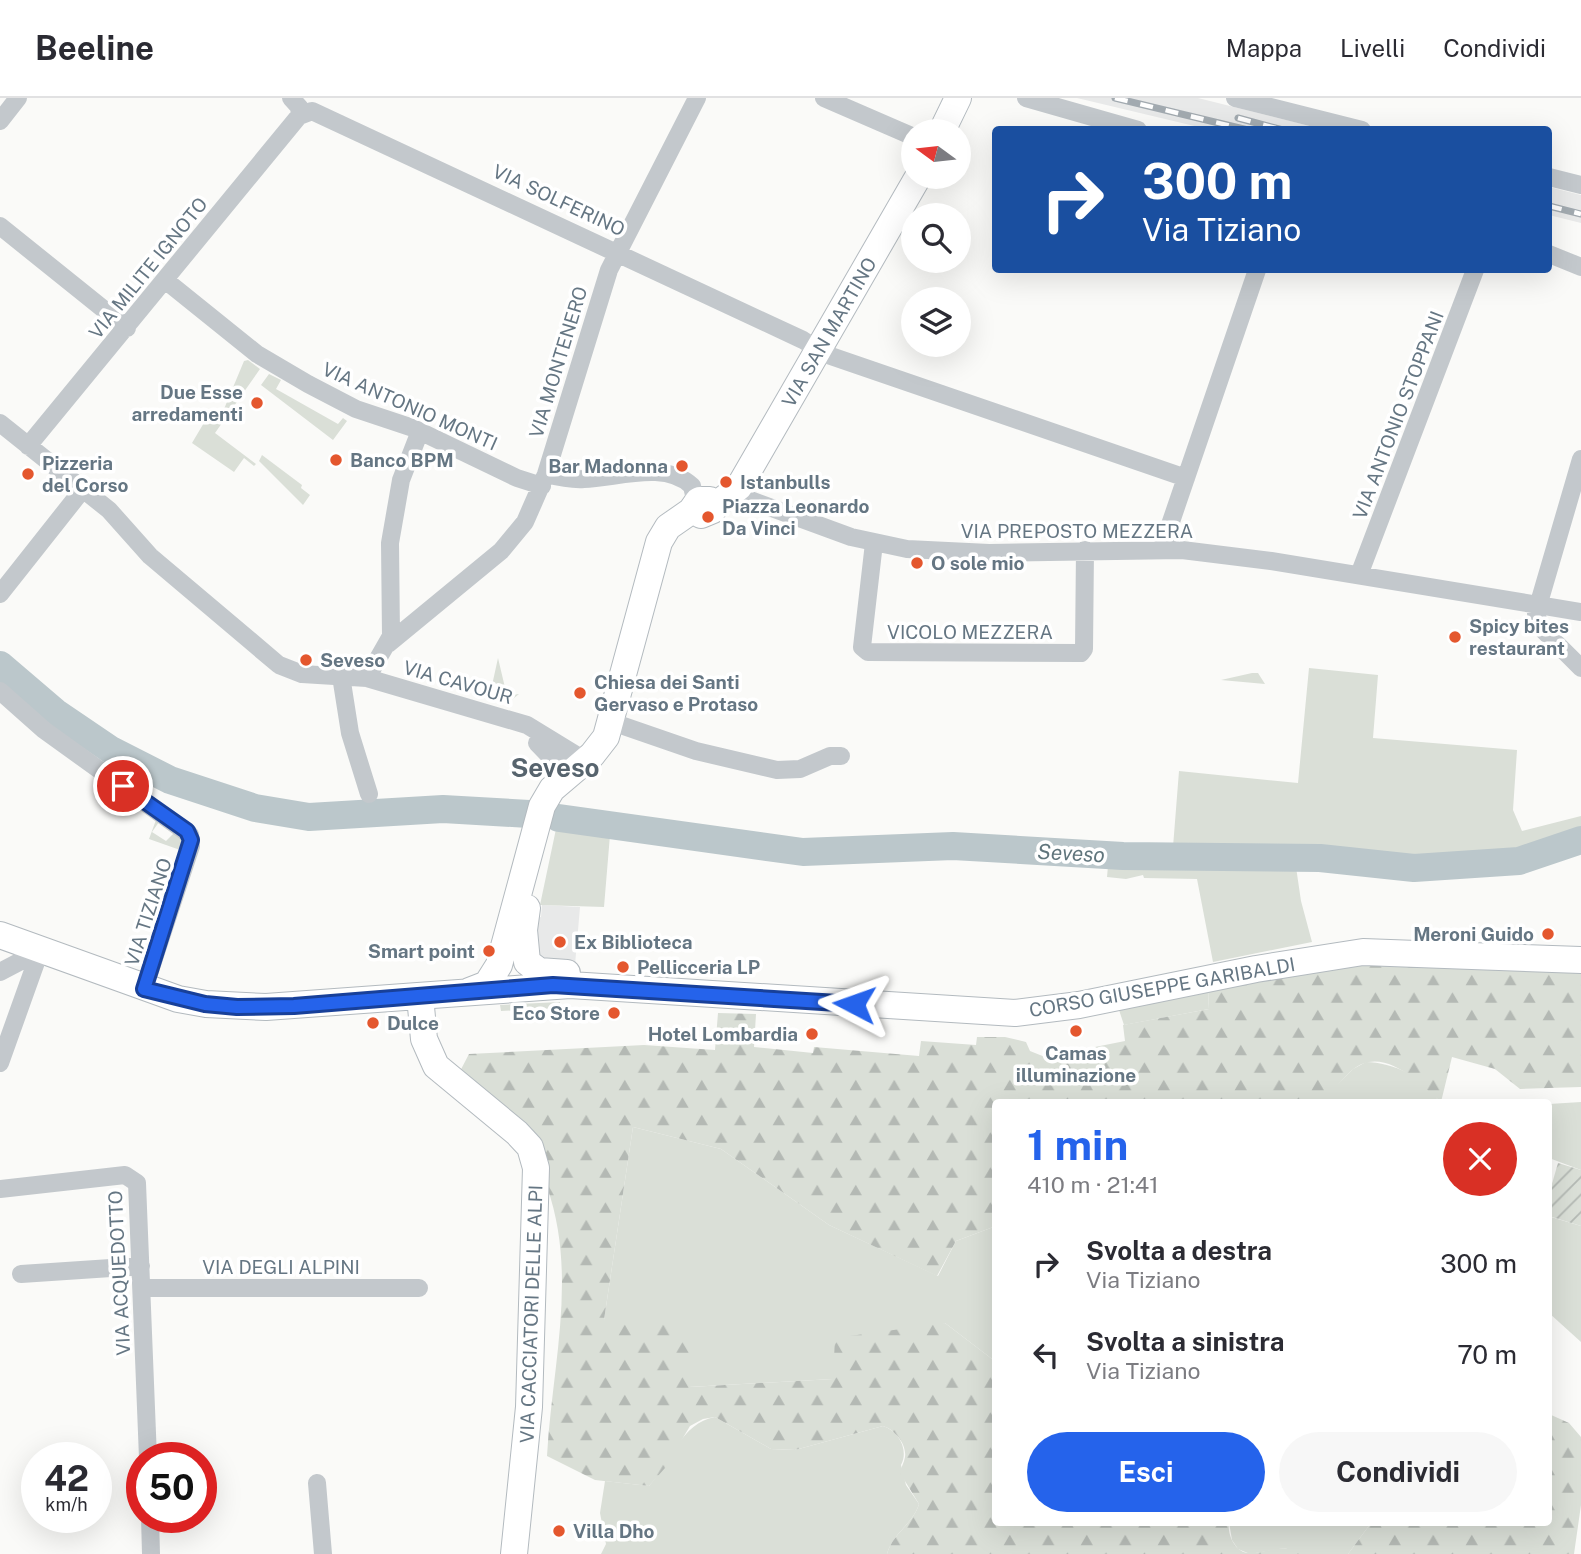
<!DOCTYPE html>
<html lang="it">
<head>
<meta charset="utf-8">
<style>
	body { margin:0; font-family:"Public Sans",sans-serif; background:#f7f7f7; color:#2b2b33; height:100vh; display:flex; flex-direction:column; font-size:26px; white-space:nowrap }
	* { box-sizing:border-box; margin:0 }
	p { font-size:23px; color:#7c7c81 }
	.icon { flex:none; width:38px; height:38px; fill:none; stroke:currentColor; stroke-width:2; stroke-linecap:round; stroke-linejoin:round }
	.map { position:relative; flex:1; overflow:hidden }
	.sheet { position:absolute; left:992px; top:1001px; width:560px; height:427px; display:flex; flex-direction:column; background:#fff; border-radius:7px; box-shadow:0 7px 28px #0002 }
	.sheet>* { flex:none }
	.top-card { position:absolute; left:992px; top:28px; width:560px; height:147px; border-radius:7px; box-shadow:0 7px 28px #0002; background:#1a4fa0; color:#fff; overflow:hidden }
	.needle { width:46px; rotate:285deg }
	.buttons { position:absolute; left:901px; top:21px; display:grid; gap:14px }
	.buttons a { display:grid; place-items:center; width:70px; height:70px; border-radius:50%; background:#fff; box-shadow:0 7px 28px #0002; font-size:35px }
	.speed { position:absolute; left:21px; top:1344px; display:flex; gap:14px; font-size:35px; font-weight:700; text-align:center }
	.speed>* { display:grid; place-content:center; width:91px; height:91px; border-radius:50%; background:#fff; box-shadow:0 7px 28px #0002; line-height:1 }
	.speed small { font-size:18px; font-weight:400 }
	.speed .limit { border:10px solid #d22; background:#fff; color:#111 }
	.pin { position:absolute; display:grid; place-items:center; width:60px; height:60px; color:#fff; margin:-30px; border:4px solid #fff; border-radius:50%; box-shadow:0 2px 7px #0007 }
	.me { position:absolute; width:77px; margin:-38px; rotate:274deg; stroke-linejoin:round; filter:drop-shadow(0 0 5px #0008) }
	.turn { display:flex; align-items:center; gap:24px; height:147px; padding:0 35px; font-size:32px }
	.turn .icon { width:91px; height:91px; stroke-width:2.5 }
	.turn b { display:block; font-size:49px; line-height:60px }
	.round { display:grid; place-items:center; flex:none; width:74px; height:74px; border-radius:37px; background:#f7f7f7 }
	.summary { display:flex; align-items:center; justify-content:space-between; height:119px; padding:0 35px }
	h1 { font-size:42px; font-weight:700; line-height:52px; color:#2563eb }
	.action { display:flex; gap:14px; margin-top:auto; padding:14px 35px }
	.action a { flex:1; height:80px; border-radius:42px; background:#2563eb; color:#fff; font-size:28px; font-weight:700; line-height:80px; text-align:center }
	.action a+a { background:#f7f7f7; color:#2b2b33 }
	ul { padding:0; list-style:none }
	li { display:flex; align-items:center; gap:21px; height:91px; padding:0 35px }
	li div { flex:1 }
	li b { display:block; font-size:26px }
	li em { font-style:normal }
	header { display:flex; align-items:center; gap:42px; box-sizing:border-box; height:98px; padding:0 35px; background:#fff; border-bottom:2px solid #e1e1e2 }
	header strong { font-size:33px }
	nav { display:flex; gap:38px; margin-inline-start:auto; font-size:24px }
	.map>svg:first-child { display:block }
	.built { fill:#e8e9e9 }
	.green { fill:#dadfd7 }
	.forest { fill:url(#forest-firs) }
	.garden { fill:url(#garden-furrows) }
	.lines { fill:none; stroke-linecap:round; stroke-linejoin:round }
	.river { stroke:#bbc7cb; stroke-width:28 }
	.secondary-casing { stroke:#b3babf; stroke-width:28 }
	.street { stroke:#c3c8cc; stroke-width:18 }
	.secondary { stroke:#fff; stroke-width:26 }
	.rail-casing { stroke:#a2aab0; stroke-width:7 }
	.rail { stroke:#fff; stroke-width:4.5; stroke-dasharray:13; stroke-linecap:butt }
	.route-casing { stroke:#184099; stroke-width:18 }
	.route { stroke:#2563eb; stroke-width:12 }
	.poi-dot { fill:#e4572e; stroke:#fff; stroke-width:2.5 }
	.labels { text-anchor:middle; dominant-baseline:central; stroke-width:7; stroke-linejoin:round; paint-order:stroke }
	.street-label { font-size:19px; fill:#657683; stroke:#fff }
	.poi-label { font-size:19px; font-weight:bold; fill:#657683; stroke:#fff; text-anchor:start }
	.water-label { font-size:21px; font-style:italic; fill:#60757c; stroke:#fff }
	.district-label { font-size:26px; font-weight:bold; fill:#57646e; stroke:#fff }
</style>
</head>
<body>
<header>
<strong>Beeline</strong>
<nav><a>Mappa</a><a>Livelli</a><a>Condividi</a></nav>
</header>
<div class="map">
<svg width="1581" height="1456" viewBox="0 0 1581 1456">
	<defs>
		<pattern id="forest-firs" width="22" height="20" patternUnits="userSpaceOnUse" patternTransform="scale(1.75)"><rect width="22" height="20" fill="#dadfd7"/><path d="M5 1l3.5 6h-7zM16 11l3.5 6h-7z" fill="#b4b9b4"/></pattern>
		<pattern id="garden-furrows" width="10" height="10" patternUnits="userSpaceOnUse" patternTransform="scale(1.75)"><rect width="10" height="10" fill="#dadfd7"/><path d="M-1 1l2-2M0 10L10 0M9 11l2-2" fill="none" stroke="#b4b9b4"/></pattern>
	</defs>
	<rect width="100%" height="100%" fill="#fafaf8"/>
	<!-- built -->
	<path class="built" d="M 1077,0 L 1198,0 L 1322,31 L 1207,31 Z
		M 1549,89 L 1581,97 L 1581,125 L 1549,117 Z
		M 542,807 L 580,809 L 575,867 L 542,866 L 535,852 L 538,820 L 541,819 Z"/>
	<!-- green -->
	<path class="green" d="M 248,262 L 260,271 L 215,335 L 256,366 L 254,368 L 244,360 L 234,374 L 192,345 L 208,318 L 219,323 L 244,263 Z
		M 269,276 L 281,282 L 276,291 L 338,326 L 343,320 L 347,323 L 333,342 L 261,287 Z
		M 262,357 L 302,387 L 301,390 L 310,397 L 303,407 L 259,363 Z
		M 498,560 L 507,598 L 519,596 L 509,604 L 489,601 Z
		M 1309,570 L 1378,577 L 1373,640 L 1517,652 L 1513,712 L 1522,733 L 1581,718 L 1581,732 L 1510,754 L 1456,760 L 1422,761 L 1316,749 L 1173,749 L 1179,673 L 1298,685 Z
		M 1252,575 L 1258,575 L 1265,586 L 1221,582 Z
		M 156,722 L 159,724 L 152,734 L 166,743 L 174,735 L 184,742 L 183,753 L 149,741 Z
		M 556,731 L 610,737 L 604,809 L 540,807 Z
		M 1108,768 L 1296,769 L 1301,803 L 1312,844 L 1213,864 L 1197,781 L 1144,780 L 1143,777 L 1126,781 L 1107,779 Z
		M 1208,891 L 1209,911 L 1124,927 L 1118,909 Z
		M 560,904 L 560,910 L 501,913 L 500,907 Z
		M 1366,964 C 1392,964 1427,980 1439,1004 L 1320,1004 L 1353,971 Z
		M 1581,1004 L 1581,1072 L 1549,1060 L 1549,1006 Z
		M 633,1029 L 721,1051 L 829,1127 L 938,1178 L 956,1143 L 996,1128 L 996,1264 L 945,1225 L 833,1281 L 689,1289 L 604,1222 Z
		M 1551,1119 L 1581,1128 L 1581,1244 L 1549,1215 Z
		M 715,1319 L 771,1351 L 795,1352 L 883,1328 C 899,1333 909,1352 901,1367 L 906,1387 L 919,1406 C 913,1426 892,1436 887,1456 L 601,1456 L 606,1446 L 600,1415 L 605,1383 L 649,1388 C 671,1364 681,1325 715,1319 Z
		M 1229,1424 L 1371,1425 L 1348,1456 L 1299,1456 L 1285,1450 L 1250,1456 L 1238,1451 L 1232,1442 Z"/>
	<!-- forest -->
	<path class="forest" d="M 1363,864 L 1581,875 L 1581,989 L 1520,991 L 1495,971 L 1452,959 L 1441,1004 C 1420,986 1383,945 1351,973 C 1340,983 1332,996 1320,1004 L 996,1004 L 996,1128 L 956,1143 L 937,1178 L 829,1127 L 721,1051 L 633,1029 L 604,1222 L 692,1227 L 690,1289 L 833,1281 L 835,1240 L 945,1225 L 996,1264 L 996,1424 L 1229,1425 C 1227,1436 1235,1455 1249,1455 C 1265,1456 1285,1443 1299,1456 L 887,1456 C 892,1436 913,1426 919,1406 L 900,1375 C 901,1369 904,1365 905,1359 C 907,1346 894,1331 883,1328 L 795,1352 L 771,1351 L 715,1319 L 703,1321 L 690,1328 L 665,1370 L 649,1388 L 595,1382 L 547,1358 C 552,1268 578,1177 547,1089 L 457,979 L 469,956 L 644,947 L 715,952 L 718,915 L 756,916 L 754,949 L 813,955 L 814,949 L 919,958 L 921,943 L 976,947 L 977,939 L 1005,939 L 1026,944 L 1030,953 L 1045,959 L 1125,943 L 1123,927 L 1209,911 L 1208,891 Z
		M 1549,1316 L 1569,1325 L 1581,1339 L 1581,1407 L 1574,1456 L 1348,1456 L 1371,1425 L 1549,1424 Z"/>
	<!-- garden -->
	<path class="garden" d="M 1558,1065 L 1581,1072 L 1581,1128 L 1549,1118 L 1549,1096 Z"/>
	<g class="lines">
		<!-- river -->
		<path class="river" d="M 0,567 L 55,614 L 111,652 L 170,682 L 255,710 L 309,719 L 443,711 L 529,716
			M 559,720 L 803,754 L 953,748 L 1123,758 L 1320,760 L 1414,770 L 1519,763 L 1581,742"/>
		<defs>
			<path id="secondary" d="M 942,33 L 958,0
				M 721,403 L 739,389 L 918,79
				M 527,810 L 524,832 L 527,864 L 539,873 L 567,875
				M 0,837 L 178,901 L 206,906 L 266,909 L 570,887 L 1015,915 L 1079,907 L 1256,871 L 1363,854 L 1581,862
				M 469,893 L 487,886 L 499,867 L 542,708 L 552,691 L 592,657 L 606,639 L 659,444 L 668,429 L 691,413 L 698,403 L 700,402 L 710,402 L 713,412 L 701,417 L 696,406
				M 420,898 L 424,941 L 436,968 L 517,1035 L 530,1049 L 536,1070 L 529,1309 L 514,1456"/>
		</defs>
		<!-- secondary casing -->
		<use href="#secondary" class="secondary-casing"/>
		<!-- street -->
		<path class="street" d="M 291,0 L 300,10 L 299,18
			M 824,0 L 914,39
			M 1026,0 L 1138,32
			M 1235,0 L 1362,32
			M 0,23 L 18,0
			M 1549,79 L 1581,87
			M 0,128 L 127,230
			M 1549,156 L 1581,169
			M 165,182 L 257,256 L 308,286 L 356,311 L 413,330 L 517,380 L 542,388
			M 0,325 L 109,412 L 150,458 L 279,567 L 302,576 L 367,580
			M 420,333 L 401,382 L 390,445 L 391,538 L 367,580 L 527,627 L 576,657 L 577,670 L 571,674 L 563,672 L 537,645
			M 28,348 L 299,18 L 312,13 L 803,242 L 825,256 L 1186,380
			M 1581,361 L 1536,515 L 1540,529 L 1581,570
			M 546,376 C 558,379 571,382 584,381 C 617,380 665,362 692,388 L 696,406
			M 734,396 L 851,439 L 907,451 L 989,455 L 1182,452 L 1271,463 L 1581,514
			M 874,445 L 862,549 L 868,554 L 1081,555 L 1084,551 L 1085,452
			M 1162,450 L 1257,172
			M 1359,477 L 1475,172
			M 0,496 L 83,391
			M 388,546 L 501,453 L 525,424 L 546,376 L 609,172 L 697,0
			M 341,578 L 350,635 L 369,696
			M 0,593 L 44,632 L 190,737 L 191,748 L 144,891
			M 612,624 L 696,653 L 777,672 L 800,671 L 830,658 L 841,658
			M 0,874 L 40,853
			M 0,965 L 40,853
			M 0,1091 L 125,1077 L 137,1085 L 148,1360
			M 21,1176 L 141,1168
			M 143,1190 L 419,1190
			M 317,1385 L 323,1456
			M 150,1419 L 151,1456"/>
		<!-- secondary -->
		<use href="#secondary" class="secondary"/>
		<defs>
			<path id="rail" d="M 1115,0 L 1248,32
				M 1238,20 L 1283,32
				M 1549,108 L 1581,116"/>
		</defs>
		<!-- rail casing -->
		<use href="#rail" class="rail-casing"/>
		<!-- rail -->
		<use href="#rail" class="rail"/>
	</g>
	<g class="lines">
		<defs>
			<path id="route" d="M 123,688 L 187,733 L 191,742 L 144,891 L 205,906 L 237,909 L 294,908 L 553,887 L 854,906"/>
		</defs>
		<!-- route casing -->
		<use href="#route" class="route-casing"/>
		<!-- route -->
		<use href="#route" class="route"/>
	</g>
	<!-- markers -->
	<g class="poi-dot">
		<circle cx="257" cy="305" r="7"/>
		<circle cx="336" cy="362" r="7"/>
		<circle cx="682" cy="368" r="7"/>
		<circle cx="28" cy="376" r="7"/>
		<circle cx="726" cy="384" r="7"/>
		<circle cx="708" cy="419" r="7"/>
		<circle cx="917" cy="465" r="7"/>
		<circle cx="1455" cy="539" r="7"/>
		<circle cx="306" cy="562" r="7"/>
		<circle cx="580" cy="595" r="7"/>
		<circle cx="1548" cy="836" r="7"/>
		<circle cx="560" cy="844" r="7"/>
		<circle cx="489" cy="853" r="7"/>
		<circle cx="623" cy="869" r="7"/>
		<circle cx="614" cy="915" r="7"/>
		<circle cx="373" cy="925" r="7"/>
		<circle cx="1076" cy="933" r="7"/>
		<circle cx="812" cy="936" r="7"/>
		<circle cx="559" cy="1433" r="7"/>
	</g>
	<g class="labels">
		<!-- street labels -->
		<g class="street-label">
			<text transform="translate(559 102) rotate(25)">VIA SOLFERINO</text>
			<text transform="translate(148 170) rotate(-51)">VIA MILITE IGNOTO</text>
			<text transform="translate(829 234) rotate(-60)">VIA SAN MARTINO</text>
			<text transform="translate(558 264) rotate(-73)">VIA MONTENERO</text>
			<text transform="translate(410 308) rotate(24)">VIA ANTONIO MONTI</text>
			<text transform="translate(1398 317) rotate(-69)">VIA ANTONIO STOPPANI</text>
			<text x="1077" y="433">VIA PREPOSTO MEZZERA</text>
			<text x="970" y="534">VICOLO MEZZERA</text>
			<text transform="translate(458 584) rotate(16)">VIA CAVOUR</text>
			<text transform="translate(148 814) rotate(-72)">VIA TIZIANO</text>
			<text transform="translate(1162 889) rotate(-10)">CORSO GIUSEPPE GARIBALDI</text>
			<text x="281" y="1169">VIA DEGLI ALPINI</text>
			<text transform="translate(119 1175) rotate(-93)">VIA ACQUEDOTTO</text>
			<text transform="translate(531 1216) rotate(-88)">VIA CACCIATORI DELLE ALPI</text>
		</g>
		<!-- poi labels -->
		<g class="poi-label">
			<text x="243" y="294" text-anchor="end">Due Esse<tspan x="243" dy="22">arredamenti</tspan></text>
			<text x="350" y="362">Banco BPM</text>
			<text x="42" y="365">Pizzeria<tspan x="42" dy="22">del Corso</tspan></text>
			<text x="668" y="368" text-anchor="end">Bar Madonna</text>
			<text x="740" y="384">Istanbulls</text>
			<text x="722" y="408">Piazza Leonardo<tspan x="722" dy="22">Da Vinci</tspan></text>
			<text x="931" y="465">O sole mio</text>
			<text x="1469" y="528">Spicy bites<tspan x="1469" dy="22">restaurant</tspan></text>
			<text x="320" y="562">Seveso</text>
			<text x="594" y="584">Chiesa dei Santi<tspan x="594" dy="22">Gervaso e Protaso</tspan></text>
			<text x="1534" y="836" text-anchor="end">Meroni Guido</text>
			<text x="574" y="844">Ex Biblioteca</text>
			<text x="475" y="853" text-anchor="end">Smart point</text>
			<text x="637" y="869">Pellicceria LP</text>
			<text x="600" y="915" text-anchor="end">Eco Store</text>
			<text x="387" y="925">Dulce</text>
			<text x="798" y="936" text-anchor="end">Hotel Lombardia</text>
			<text x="1076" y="955" text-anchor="middle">Camas<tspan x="1076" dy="22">illuminazione</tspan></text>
			<text x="573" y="1433">Villa Dho</text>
		</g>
		<!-- water labels -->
		<g class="water-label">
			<text transform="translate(1071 755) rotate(3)">Seveso</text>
		</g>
		<!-- district labels -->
		<g class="district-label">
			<text x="555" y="669">Seveso</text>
		</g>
	</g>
</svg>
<div class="buttons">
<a><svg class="needle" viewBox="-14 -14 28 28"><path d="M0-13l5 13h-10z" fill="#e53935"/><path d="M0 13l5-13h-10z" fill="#7c7c81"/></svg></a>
<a><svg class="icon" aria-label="search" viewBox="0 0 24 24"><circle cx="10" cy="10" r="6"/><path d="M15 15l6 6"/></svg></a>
<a><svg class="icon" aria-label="layers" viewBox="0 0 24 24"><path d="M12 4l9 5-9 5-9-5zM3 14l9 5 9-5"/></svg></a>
</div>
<div class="speed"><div>42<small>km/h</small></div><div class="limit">50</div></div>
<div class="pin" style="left:123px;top:688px;background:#d93025"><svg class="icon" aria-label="arrive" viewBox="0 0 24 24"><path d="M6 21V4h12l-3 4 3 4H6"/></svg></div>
<svg class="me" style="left:854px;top:906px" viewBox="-20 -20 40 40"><path d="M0-17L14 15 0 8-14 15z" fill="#2563eb" stroke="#fff" stroke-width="4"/></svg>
<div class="top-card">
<div class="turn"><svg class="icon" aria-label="right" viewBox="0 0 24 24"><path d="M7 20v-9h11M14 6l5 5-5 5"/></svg><div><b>300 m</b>Via Tiziano</div></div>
</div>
<section class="sheet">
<div class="summary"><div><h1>1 min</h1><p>410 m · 21:41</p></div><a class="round" style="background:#d93025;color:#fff"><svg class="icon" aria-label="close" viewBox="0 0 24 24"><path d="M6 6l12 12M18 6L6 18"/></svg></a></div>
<ul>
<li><svg class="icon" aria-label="right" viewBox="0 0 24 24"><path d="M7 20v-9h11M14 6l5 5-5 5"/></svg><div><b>Svolta a destra</b><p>Via Tiziano</p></div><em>300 m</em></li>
<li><svg class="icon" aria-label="left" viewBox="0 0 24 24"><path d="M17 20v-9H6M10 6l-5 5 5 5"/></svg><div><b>Svolta a sinistra</b><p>Via Tiziano</p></div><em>70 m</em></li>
</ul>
<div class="action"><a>Esci</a><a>Condividi</a></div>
</section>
</div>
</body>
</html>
